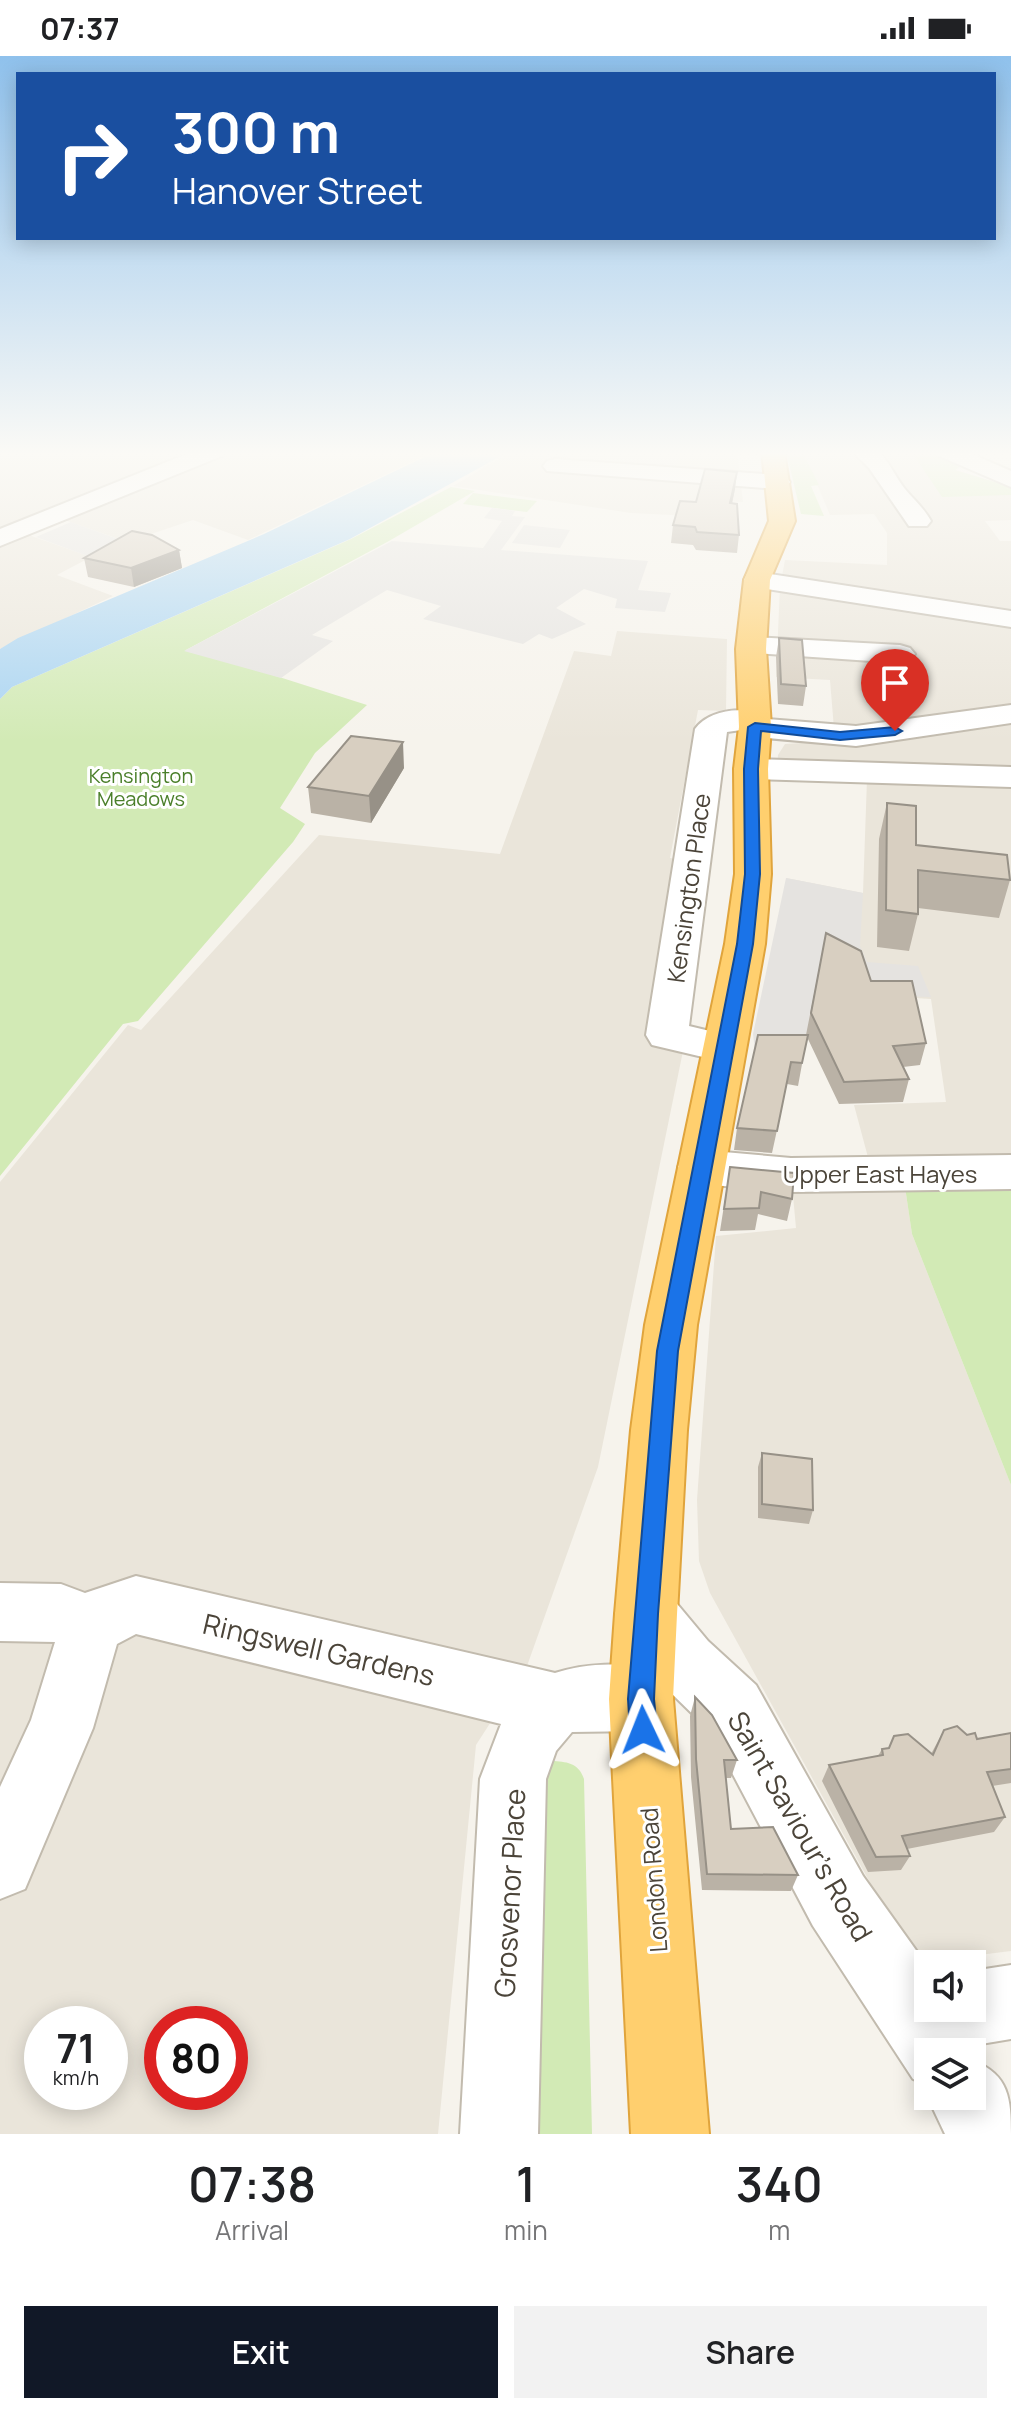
<!DOCTYPE html>
<html lang="en">
<head>
<meta charset="utf-8">
<style>
	body { margin:0; font-family:Manrope,sans-serif; background:#f2f2f2; color:#202124; height:100vh; display:flex; flex-direction:column; font-size:30px; white-space:nowrap }
	* { box-sizing:border-box; margin:0 }
	p { font-size:26px; color:#757577 }
	.icon { flex:none; width:44px; height:44px; fill:none; stroke:currentColor; stroke-width:2; stroke-linecap:round; stroke-linejoin:round }
	.map { position:relative; height:2078px; overflow:hidden }
	.details { display:flex; flex-direction:column; background:#fff; flex:1 }
	.details>* { flex:none }
	.guide { position:absolute; left:16px; top:16px; width:980px; height:168px; border-radius:0px; box-shadow:0 4px 20px #0003; background:#1a4fa0; color:#fff; overflow:hidden }
	.buttons { position:absolute; left:914px; top:1894px; display:grid; gap:16px }
	.buttons a { display:grid; place-items:center; width:72px; height:72px; border-radius:0px; background:#fff; box-shadow:0 4px 20px #0003; font-size:40px }
	.speed { position:absolute; left:24px; top:1950px; display:flex; gap:16px; font-size:40px; font-weight:700; text-align:center }
	.speed>* { display:grid; place-content:center; width:104px; height:104px; border-radius:50%; background:#fff; box-shadow:0 4px 20px #0003; line-height:1 }
	.speed small { font-size:20px; font-weight:400 }
	.speed .limit { border:12px solid #d22; background:#fff; color:#111 }
	.pin { position:absolute; display:grid; place-items:center; width:68px; height:68px; color:#fff; margin:-82px -34px; border-radius:50% 50% 50% 0; rotate:-45deg; box-shadow:0 0 8px #0007 }
	.pin .icon { rotate:45deg }
	.me { position:absolute; width:88px; margin:-44px; rotate:358deg; stroke-linejoin:round; filter:drop-shadow(0 0 6px #0008) }
	.turn { display:flex; align-items:center; gap:28px; height:168px; padding:0 24px; font-size:36px }
	.turn .icon { width:104px; height:104px; stroke-width:2.5 }
	.turn b { display:block; font-size:56px; line-height:68px }
	.eta { display:flex; justify-content:space-evenly; align-items:center; height:136px; text-align:center }
	.eta b { font-size:48px; font-weight:600; line-height:56px }
	.action { display:flex; gap:16px; margin-top:auto; padding:16px 24px }
	.action a { flex:1; height:92px; border-radius:0px; background:#111827; color:#fff; font-size:32px; font-weight:600; line-height:92px; text-align:center }
	.action a+a { background:#f2f2f2; color:#202124 }
	.status { display:flex; justify-content:space-between; align-items:center; height:56px; padding:0 40px; background:#fff; direction:ltr }
	.status svg { height:22px; fill:currentColor }
	.map>svg:first-child { display:block }
	.residential { fill:#eae5da; fill-rule:evenodd }
	.green { fill:#d2eab5 }
	.parking { fill:#e5e3e0 }
	.water { fill:#a9d4f2 }
	.lines { fill:none; stroke-linecap:round; stroke-linejoin:round }
	.minor-casing { stroke:#c2bbae; stroke-width:4 }
	.highway-casing { stroke:#e0a43c; stroke-width:4 }
	.minor { fill:#fff; fill-rule:evenodd }
	.highway { fill:#ffcf6e; fill-rule:evenodd }
	.wall { fill:#bab2a6 }
	.shaded-wall { fill:#979187 }
	.building { fill:#d8cfc1; stroke:#979187; stroke-width:2 }
	.route { fill:#1a73e8; stroke:#114b97; stroke-width:2 }
	.labels { text-anchor:middle; dominant-baseline:central; stroke-width:6; stroke-linejoin:round; paint-order:stroke }
	.far-park-label { font-size:20px; fill:#4a7f2a; stroke:#fff }
	.street-label { font-size:24px; fill:#4b4439; stroke:#fff }
	.near-street-label { font-size:28px; fill:#4b4439; stroke:#fff }
</style>
</head>
<body>
<div class="status"><b>07:37</b><svg viewBox="0 0 49 12"><path d="M0 12V9h3v3zM5 12V6h3v6zM10 12V3h3v9zM15 12V0h3v12zM26 1h20v11H26zM47 4h2v5h-2z"/></svg></div>
<div class="map">
<svg width="1011" height="2078" viewBox="0 0 1011 2078">
	<rect width="100%" height="100%" fill="#f6f3ec"/>
	<!-- residential -->
	<path class="residential" d="M 0,395 L 435,395 L 248,484 L 193,464 L 127,486 L 45,457 L 9,472 L 91,501 L 57,519 L 113,540 L 0,593 Z
		M 512,395 L 737,395 L 743,446 L 713,445 L 712,461 L 631,457 L 453,430 Z
		M 803,395 L 928,395 L 961,410 L 955,414 L 1011,431 L 1011,464 L 985,465 L 1000,485 L 1011,485 L 1011,718 L 777,711 L 778,699 L 785,688 L 835,685 L 830,624 L 776,621 L 780,531 L 785,504 L 887,509 L 887,477 L 874,458 L 830,459 Z
		M 617,575 L 727,583 L 726,655 L 698,654 L 670,802 L 689,806 L 683,995 L 598,1411 L 527,1610 L 476,1689 L 438,2078 L 0,2078 L 0,1126 L 128,969 L 141,974 L 319,779 L 500,798 L 574,595 L 611,600 ZM 42,1968 L 110,1968 L 110,2036 L 42,2036 ZM 162,1968 L 230,1968 L 230,2036 L 162,2036 Z
		M 867,723 L 1011,729 L 1011,1103 L 869,1105 L 854,1049 L 946,1046 L 931,943 L 867,939 L 786,822 L 863,837 Z
		M 792,1129 L 905,1131 L 912,1178 L 1011,1429 L 1011,1895 L 931,1905 L 914,1899 L 873,1832 L 710,1537 L 699,1505 L 697,1444 L 716,1180 L 796,1172 Z"/>
	<!-- green -->
	<path class="green" d="M 786,395 L 802,395 L 819,429 L 811,430 L 824,460 L 801,458 Z
		M 911,395 L 928,395 L 961,410 L 955,414 L 1011,431 L 1011,439 L 942,441 Z
		M 451,431 L 475,435 L 389,485 L 186,594 L 223,603 L 367,649 L 315,697 L 280,752 L 305,768 L 293,786 L 138,965 L 123,968 L 0,1120 L 0,643 L 12,631 L 351,483 Z
		M 473,437 L 537,445 L 527,456 L 463,448 Z
		M 1011,1128 L 1011,1429 L 912,1178 L 905,1131 Z
		M 554,1705 C 569,1706 579,1708 584,1723 L 592,2078 L 523,2078 L 542,1718 Z"/>
	<!-- parking -->
	<path class="parking" d="M 585,395 L 642,397 L 642,400 L 679,402 L 676,413 L 580,406 Z
		M 492,452 L 515,455 L 512,460 L 525,461 L 501,494 L 648,505 L 638,534 L 671,537 L 665,556 L 615,552 L 617,543 L 584,533 L 556,552 L 586,568 L 552,583 L 539,578 L 523,588 L 423,563 L 441,550 L 387,534 L 312,579 L 333,585 L 281,622 L 184,595 L 392,485 L 483,492 L 502,465 L 484,462 Z
		M 71,466 L 126,486 L 93,502 L 36,481 Z
		M 524,469 L 570,474 L 560,492 L 512,487 Z
		M 786,822 L 863,837 L 860,890 L 867,906 L 918,910 L 931,941 L 867,939 L 806,979 L 805,996 L 755,995 L 753,978 Z"/>
	<!-- water -->
	<path class="water" d="M 437,395 L 510,395 L 350,483 L 12,631 L 0,643 L 0,593 L 18,582 L 264,478 Z"/>
	<g class="lines">
		<defs>
			<path id="minor" d="M 194,395 L 225,395 L 222,400 L 0,490 L 0,473 Z
				M 852,395 L 878,395 C 890,406 895,421 905,433 C 914,444 924,452 931,465 L 927,470 L 909,470 L 869,412 Z
				M 936,395 L 965,395 L 1011,415 L 1011,431 L 939,400 Z
				M 555,403 L 778,419 L 786,421 L 790,426 L 786,431 L 778,433 L 547,415 L 543,410 L 547,405 Z
				M 757,516 L 1011,555 L 1011,571 L 747,530 L 744,524 L 747,518 Z
				M 752,581 L 900,589 L 910,592 L 915,598 L 910,604 L 900,607 L 742,596 L 737,590 L 742,584 Z
				M 1011,649 L 1011,667 L 856,690 L 755,681 L 741,674 L 727,676 L 689,970 L 739,982 L 745,992 L 739,1002 L 724,1006 L 652,989 L 646,979 L 695,673 C 709,653 749,648 767,663 L 856,670 Z
				M 751,703 L 1011,711 L 1011,731 L 751,723 L 739,720 L 734,713 L 739,706 Z
				M 701,1094 L 791,1102 L 1011,1099 L 1011,1133 L 791,1136 L 701,1128 L 685,1123 L 678,1111 L 685,1099 Z
				M 136,1520 L 555,1617 C 583,1608 625,1604 653,1616 L 624,1579 L 615,1558 L 624,1537 L 646,1528 L 668,1537 L 708,1585 L 756,1629 L 863,1820 L 928,1911 L 928,1952 L 972,1952 L 972,1915 L 1011,1909 L 1011,1983 L 975,1989 L 978,1996 L 974,2005 C 1009,2019 1011,2043 1011,2078 L 945,2078 L 927,2040 L 972,2040 L 972,1996 L 928,1996 L 928,2029 L 913,2023 L 813,1870 L 710,1675 L 669,1635 L 673,1643 L 664,1666 L 641,1675 L 572,1676 L 556,1695 L 546,1723 L 538,2078 L 460,2078 L 480,1723 L 501,1668 L 136,1578 L 117,1588 L 93,1672 L 25,1833 L 0,1843 L 0,1731 L 31,1664 L 55,1586 L 0,1585 L 0,1527 L 61,1528 L 85,1537 Z"/>
			<path id="highway" d="M 762,395 L 784,395 L 795,465 L 770,524 L 766,593 L 771,671 L 768,713 L 771,818 L 765,888 L 697,1269 L 687,1374 L 677,1558 L 673,1643 L 709,2078 L 631,2078 L 609,1643 L 615,1558 L 631,1374 L 645,1269 L 725,888 L 735,818 L 734,713 L 739,671 L 736,593 L 744,524 L 769,465 Z"/>
		</defs>
		<!-- minor casing -->
		<use href="#minor" class="minor-casing"/>
		<!-- highway casing -->
		<use href="#highway" class="highway-casing"/>
		<!-- minor -->
		<use href="#minor" class="minor"/>
		<!-- highway -->
		<use href="#highway" class="highway"/>
	</g>
	<!-- wall -->
	<path class="wall" d="M 735,433 L 732,448 L 739,479 L 737,497 L 696,494 L 693,489 L 671,487 L 673,469 L 696,446 Z
		M 179,494 L 182,512 L 134,531 L 88,521 L 84,502 Z
		M 779,582 L 806,630 L 803,650 L 778,648 L 776,601 Z
		M 404,712 L 371,767 L 311,757 L 308,731 Z
		M 887,747 L 916,789 L 1010,824 L 999,862 L 918,852 L 918,858 L 909,895 L 877,891 L 879,783 Z
		M 826,877 L 871,925 L 926,987 L 920,1009 L 903,1011 L 909,1023 L 903,1046 L 839,1048 L 807,981 L 798,1030 L 787,1028 L 772,1097 L 734,1094 L 737,1072 L 806,979 Z
		M 730,1111 L 792,1143 L 787,1165 L 758,1158 L 755,1174 L 720,1175 Z
		M 762,1397 L 813,1454 L 809,1468 L 758,1462 L 758,1411 Z
		M 695,1641 L 737,1704 L 731,1722 L 726,1722 L 731,1773 L 798,1819 L 791,1835 L 702,1834 L 691,1721 L 690,1660 Z
		M 944,1674 L 967,1679 L 977,1683 L 1011,1677 L 1011,1727 L 992,1730 L 1005,1761 L 994,1776 L 907,1793 L 910,1800 L 901,1814 L 868,1816 L 822,1725 L 829,1709 L 878,1700 L 882,1693 L 931,1698 Z"/>
	<!-- shaded-wall -->
	<path class="shaded-wall" d="M 737,416 L 735,433 L 728,465 L 730,447 Z
		M 179,494 L 182,512 L 134,531 L 131,512 Z
		M 403,686 L 404,712 L 371,767 L 369,740 Z"/>
	<!-- building -->
	<path class="building" d="M 705,413 L 737,416 L 730,447 L 737,448 L 739,479 L 697,476 L 695,471 L 673,469 L 680,445 L 696,446 Z
		M 132,475 L 152,479 L 179,494 L 131,512 L 84,502 Z
		M 779,582 L 802,584 L 806,630 L 781,628 Z
		M 351,680 L 403,686 L 369,740 L 308,731 Z
		M 887,747 L 916,750 L 916,789 L 1007,799 L 1010,824 L 918,814 L 918,858 L 886,854 Z
		M 826,877 L 861,895 L 871,925 L 912,925 L 926,987 L 893,990 L 909,1023 L 844,1026 L 811,957 Z
		M 758,979 L 808,979 L 802,1007 L 791,1006 L 777,1075 L 737,1072 Z
		M 730,1111 L 794,1117 L 792,1143 L 761,1136 L 759,1152 L 724,1153 Z
		M 762,1397 L 812,1403 L 813,1454 L 762,1448 Z
		M 695,1641 L 712,1659 L 737,1704 L 724,1704 L 731,1773 L 773,1771 L 798,1819 L 707,1818 L 696,1703 Z
		M 957,1670 L 967,1679 L 975,1677 L 977,1683 L 1011,1677 L 1011,1713 L 987,1716 L 1005,1761 L 902,1780 L 910,1800 L 876,1801 L 829,1709 L 883,1699 L 882,1693 L 889,1692 L 894,1680 L 908,1678 L 933,1699 L 944,1674 Z"/>
	<!-- sky -->
	<linearGradient id="sky" x2="0" y2="1"><stop stop-color="#8fc1ec"/><stop offset="0.58" stop-color="#fbfaf6"/><stop offset="1" stop-color="#fbfaf6" stop-opacity="0"/></linearGradient>
	<rect width="1011" height="686" fill="url(#sky)"/>
	<!-- route -->
	<path class="route" d="M 755,667 L 840,676 L 895,671 L 902,675 L 895,679 L 840,684 L 761,675 L 758,713 L 760,818 L 753,888 L 678,1295 L 658,1558 L 654,1643 L 657,1674 L 653,1684 L 643,1687 L 634,1684 L 630,1674 L 628,1643 L 657,1295 L 737,888 L 745,818 L 744,713 L 748,671 Z"/>
	<g class="labels">
		<!-- far-park labels -->
		<g class="far-park-label">
			<text x="141" y="719">Kensington<tspan x="141" dy="23">Meadows</tspan></text>
		</g>
		<!-- street labels -->
		<g class="street-label">
			<text transform="translate(688 832) rotate(-82)">Kensington Place</text>
			<text x="880" y="1117">Upper East Hayes</text>
			<text transform="translate(653 1824) rotate(-94)">London Road</text>
		</g>
		<!-- near-street labels -->
		<g class="near-street-label">
			<text transform="translate(319 1593) rotate(13)">Ringswell Gardens</text>
			<text transform="translate(801 1770) rotate(60)">Saint Saviour's Road</text>
			<text transform="translate(509 1837) rotate(-87)">Grosvenor Place</text>
		</g>
	</g>
</svg>
<div class="buttons">
<a><svg class="icon" aria-label="sound" viewBox="0 0 24 24"><path d="M4 9h4l5-4v14l-5-4H4zM17 9q2 3 0 6"/></svg></a>
<a><svg class="icon" aria-label="layers" viewBox="0 0 24 24"><path d="M12 4l9 5-9 5-9-5zM3 14l9 5 9-5"/></svg></a>
</div>
<div class="speed"><div>71<small>km/h</small></div><div class="limit">80</div></div>
<div class="pin" style="left:895px;top:675px;background:#d93025"><svg class="icon" aria-label="arrive" viewBox="0 0 24 24"><path d="M6 21V4h12l-3 4 3 4H6"/></svg></div>
<svg class="me" style="left:643px;top:1674px" viewBox="-20 -20 40 40"><path d="M0-17L14 15 0 8-14 15z" fill="#1a73e8" stroke="#fff" stroke-width="4"/></svg>
<div class="guide">
<div class="turn"><svg class="icon" aria-label="right" viewBox="0 0 24 24"><path d="M7 20v-9h11M14 6l5 5-5 5"/></svg><div><b>300 m</b>Hanover Street</div></div>
</div>
</div>
<section class="details">
<div class="eta">
<div><b>07:38</b><p>Arrival</p></div>
<div><b>1</b><p>min</p></div>
<div><b>340</b><p>m</p></div>
</div>
<div class="action"><a>Exit</a><a>Share</a></div>
</section>
</body>
</html>
